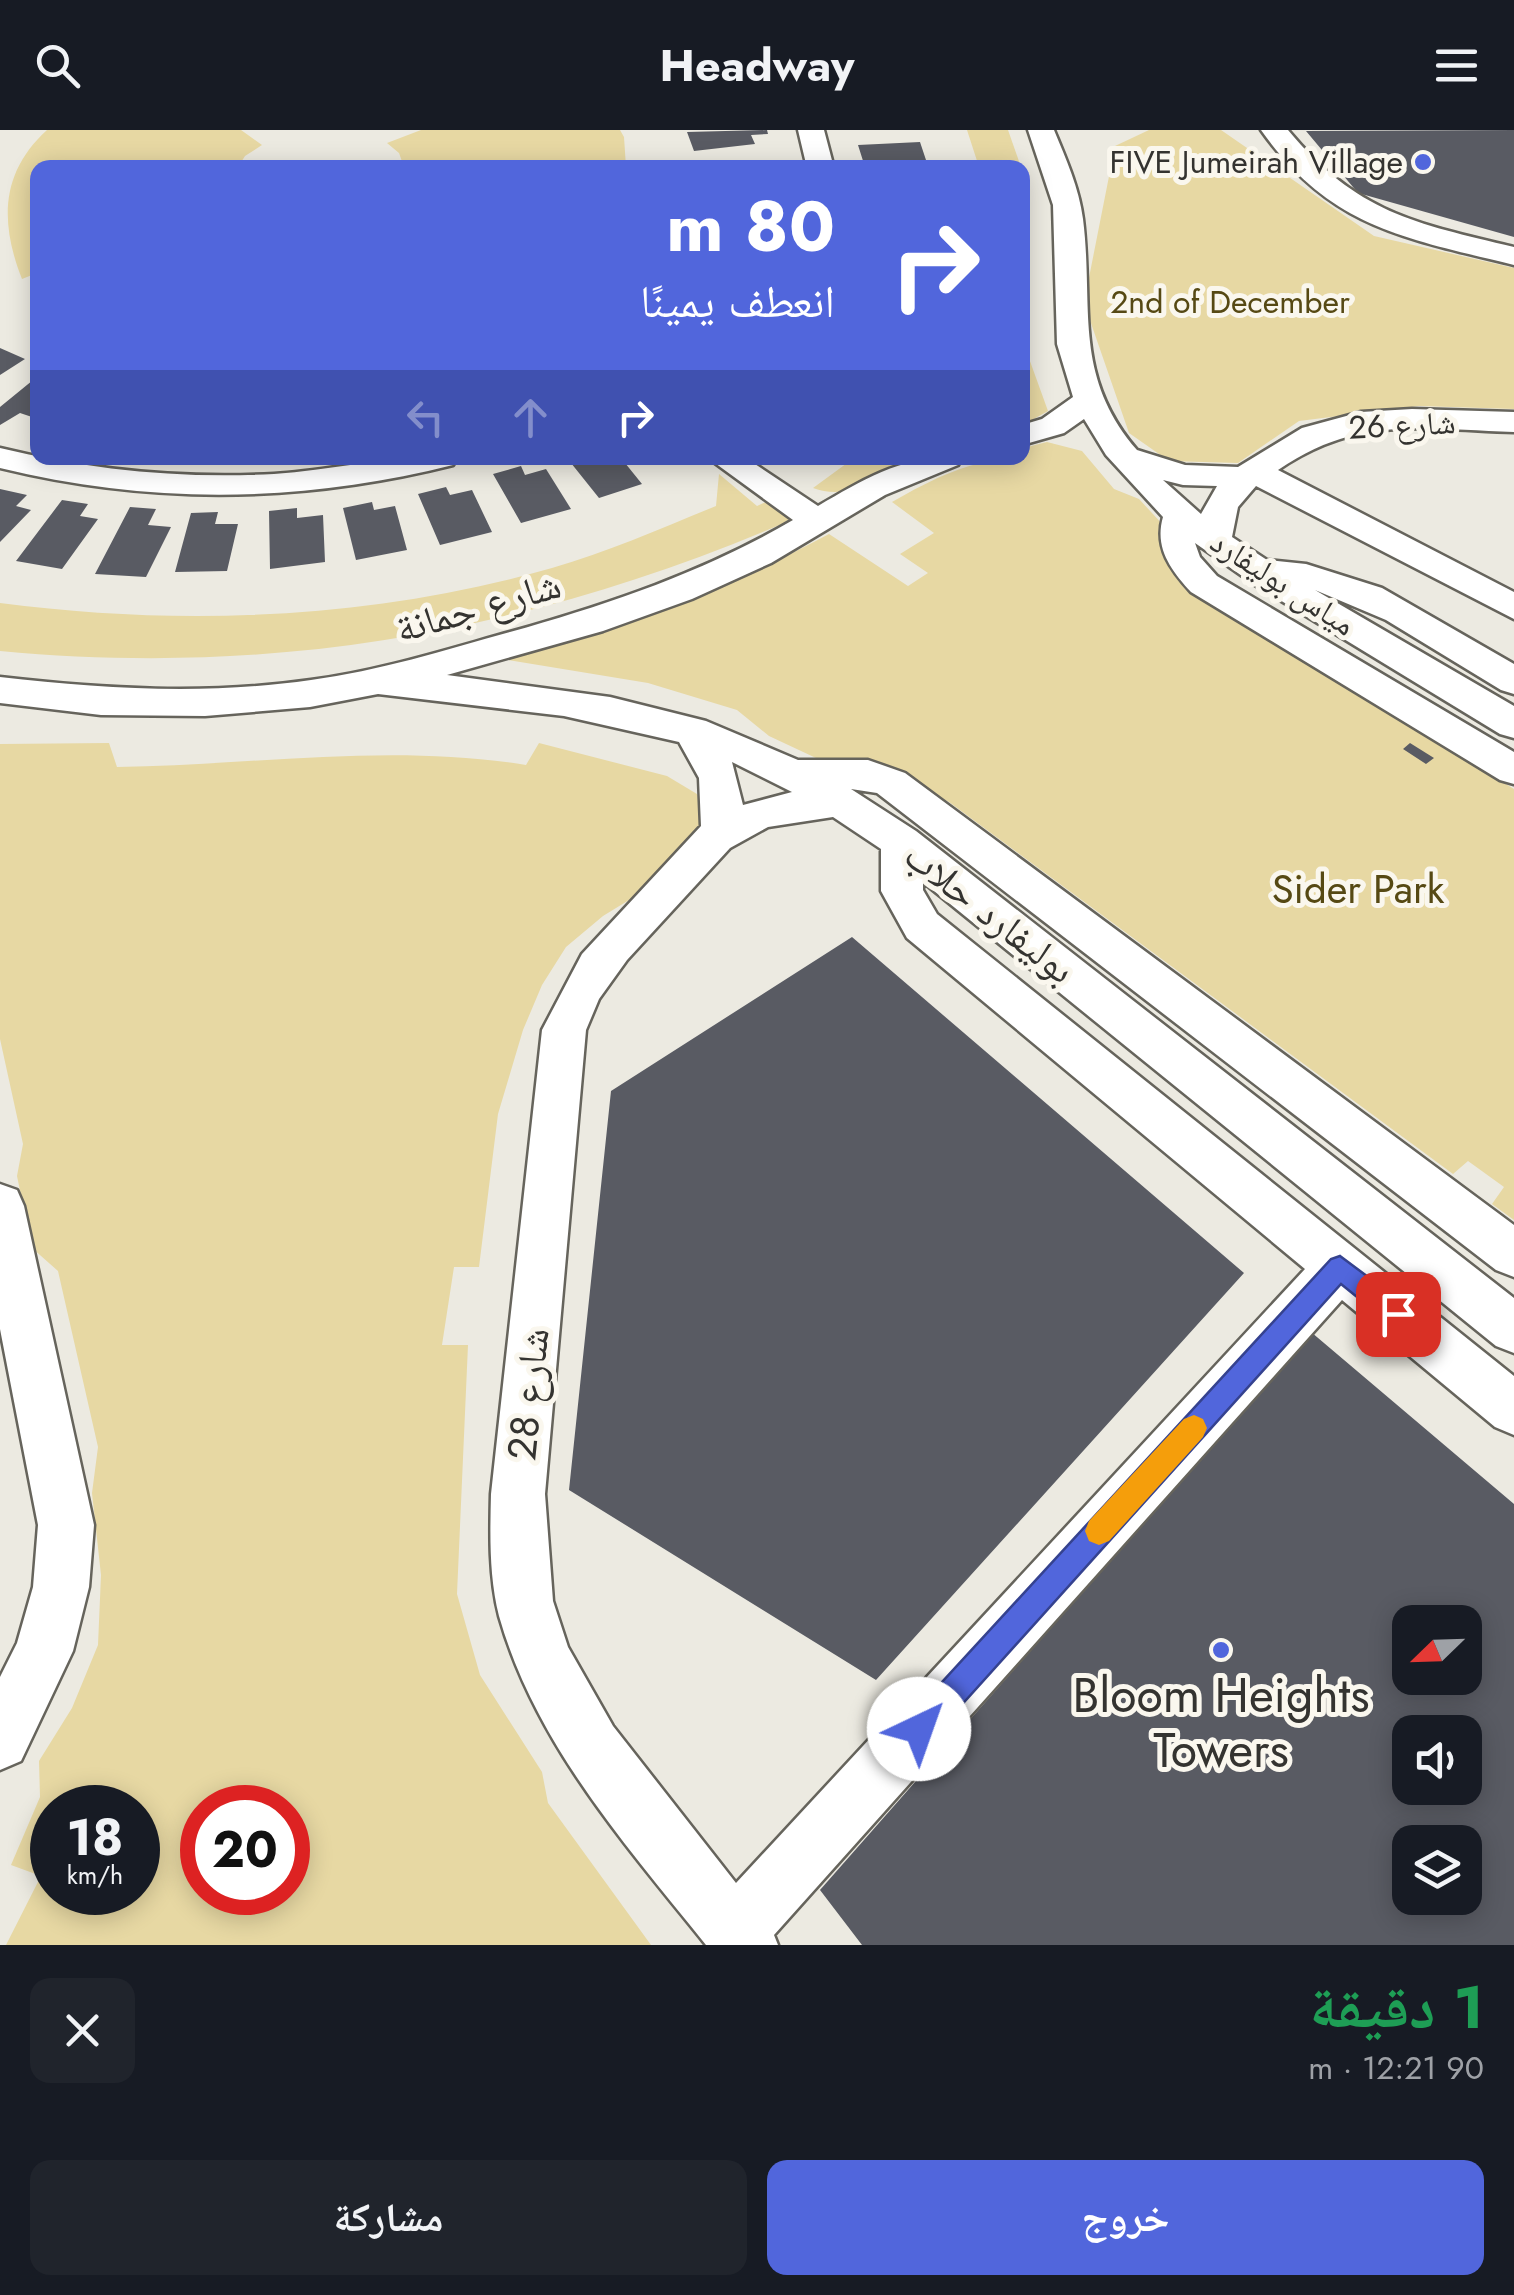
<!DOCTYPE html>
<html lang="ar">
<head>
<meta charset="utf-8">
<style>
	body { margin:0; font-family:Jost,"Noto Naskh Arabic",sans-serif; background:#20242c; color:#f1f3f6; direction:rtl; height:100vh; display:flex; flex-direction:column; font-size:38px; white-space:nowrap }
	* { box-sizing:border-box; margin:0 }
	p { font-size:32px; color:#9ea1a6 }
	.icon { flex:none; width:55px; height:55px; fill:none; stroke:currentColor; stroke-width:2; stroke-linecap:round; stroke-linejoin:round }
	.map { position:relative; height:1815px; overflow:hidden; direction:ltr }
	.panel { display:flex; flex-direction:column; background:#171b24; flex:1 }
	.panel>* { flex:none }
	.banner { position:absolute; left:30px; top:30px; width:1000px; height:305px; border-radius:20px; box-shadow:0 5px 25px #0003; direction:rtl; background:#5166dc; color:#fff; overflow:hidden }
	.needle { width:65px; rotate:247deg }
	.controls { position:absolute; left:1392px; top:1475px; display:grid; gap:20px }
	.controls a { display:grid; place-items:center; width:90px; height:90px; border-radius:20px; background:#171b24; box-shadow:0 5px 25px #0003; font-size:50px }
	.speed { position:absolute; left:30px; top:1655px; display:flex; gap:20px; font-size:50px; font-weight:700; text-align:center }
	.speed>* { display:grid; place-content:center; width:130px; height:130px; border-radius:50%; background:#171b24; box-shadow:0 5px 25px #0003; line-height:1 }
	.speed small { font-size:25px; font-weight:400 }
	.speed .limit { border:15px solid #d22; background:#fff; color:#111 }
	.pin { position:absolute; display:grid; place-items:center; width:85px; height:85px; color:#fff; margin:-42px; border-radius:20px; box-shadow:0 5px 15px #0006 }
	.me { position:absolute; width:110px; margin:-55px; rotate:42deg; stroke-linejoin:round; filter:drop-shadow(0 0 8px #0008) }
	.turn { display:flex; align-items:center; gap:35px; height:210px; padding:0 30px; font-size:45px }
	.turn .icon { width:130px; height:130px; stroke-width:2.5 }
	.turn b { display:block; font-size:70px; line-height:85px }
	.lanes { display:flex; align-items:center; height:95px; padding:0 30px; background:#0003; justify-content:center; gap:50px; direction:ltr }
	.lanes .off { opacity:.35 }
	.round { display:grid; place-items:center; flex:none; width:105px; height:105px; border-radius:20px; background:#20242c }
	.head { display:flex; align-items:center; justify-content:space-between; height:170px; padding:0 30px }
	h1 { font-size:60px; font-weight:700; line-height:75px; color:#1e9e55 }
	.action { display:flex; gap:20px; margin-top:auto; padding:20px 30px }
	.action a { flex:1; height:115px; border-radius:20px; background:#5166dc; color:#fff; font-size:40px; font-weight:700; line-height:115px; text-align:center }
	.action a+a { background:#20242c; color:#f1f3f6 }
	header { display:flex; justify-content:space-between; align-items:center; height:130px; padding:0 30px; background:#171b24; font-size:45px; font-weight:700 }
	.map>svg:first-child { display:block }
	.green { fill:#e7d8a3; fill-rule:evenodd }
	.building { fill:#595b63; fill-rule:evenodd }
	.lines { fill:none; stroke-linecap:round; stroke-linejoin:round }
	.minor-casing { stroke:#66645c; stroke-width:5 }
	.minor { fill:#fff; fill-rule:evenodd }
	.route { fill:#5166dc; stroke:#35428f; stroke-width:2.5 }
	.slow { fill:#f59e0b }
	.poi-dot { fill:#5166dc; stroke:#faf7ee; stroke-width:4 }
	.labels { text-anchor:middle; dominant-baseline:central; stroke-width:10; stroke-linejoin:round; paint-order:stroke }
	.far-poi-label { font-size:32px; fill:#343330; stroke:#faf7ee; text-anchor:end }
	.far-park-label { font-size:32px; fill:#564914; stroke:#faf7ee }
	.far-street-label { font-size:32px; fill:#343330; stroke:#faf7ee }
	.street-label { font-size:40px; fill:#343330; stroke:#faf7ee }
	.park-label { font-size:40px; fill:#564914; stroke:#faf7ee }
	.near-poi-label { font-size:48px; fill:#343330; stroke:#faf7ee }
</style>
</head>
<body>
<header><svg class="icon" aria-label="menu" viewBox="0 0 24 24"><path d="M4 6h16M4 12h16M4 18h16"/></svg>Headway<svg class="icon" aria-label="search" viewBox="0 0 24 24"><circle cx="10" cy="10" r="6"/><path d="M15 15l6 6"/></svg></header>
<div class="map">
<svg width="1514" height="1815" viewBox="0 0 1514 1815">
	<rect width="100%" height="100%" fill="#eceae1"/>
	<!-- green -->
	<path class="green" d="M 47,0 L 241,0 L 262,15 L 245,26 L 238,37 L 38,38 L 37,143 L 22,149 C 0,93 0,43 47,0 Z
		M 421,0 L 620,0 L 624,7 L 626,37 L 404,37 L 399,23 L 387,13 Z
		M 967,0 L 1008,0 L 1021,37 L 979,37 Z
		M 1149,0 L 1221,0 L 1374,106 L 1514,138 L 1514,279 L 1419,276 L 1299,291 L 1238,333 L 1169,331 L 1129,303 L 1084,173 L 1115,16 Z
		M 1022,209 L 1048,281 L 1023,295 L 1022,295 Z
		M 1047,312 L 1082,321 L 1114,359 L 1139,369 L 1165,397 L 1208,470 L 1514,659 L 1514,1090 L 1492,1074 L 1504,1057 L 1468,1031 L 1453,1044 L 949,672 L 872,634 L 816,628 L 769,606 L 737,580 L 648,553 L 496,528 C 613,504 723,460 829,404 L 908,456 L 928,443 L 900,424 L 934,403 L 892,372 C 934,348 974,328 1022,328 L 1023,318 Z
		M 854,328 L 915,328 C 882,345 851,372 813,358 Z
		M 719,344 L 757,376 L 777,367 L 797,383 L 784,393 C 528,502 278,547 0,521 L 0,473 C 184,497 373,489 552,438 C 608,422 662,398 716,376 Z
		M 109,613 L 117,637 C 254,635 390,613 526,635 L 539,613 L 667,646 L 697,664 L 707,685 L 678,740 L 603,786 L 566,817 L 542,855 L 523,900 L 498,984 L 479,1137 L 454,1137 L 442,1215 L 468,1215 L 457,1464 L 480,1545 L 542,1642 L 548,1673 L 651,1815 L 6,1815 L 41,1746 L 11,1735 L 40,1667 L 39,1631 L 72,1578 L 98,1515 L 101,1445 L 92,1363 L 98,1317 L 58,1141 L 32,1118 L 17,1046 L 23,1014 L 0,909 L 0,614 ZM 52,1678 L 138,1678 L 138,1762 L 52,1762 ZM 202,1678 L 288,1678 L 288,1762 L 202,1762 Z"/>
	<!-- building -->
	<path class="building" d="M 767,0 L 768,4 L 751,5 L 755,14 L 694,21 L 687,2 Z
		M 1514,0 L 1514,107 L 1358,63 L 1306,1 Z
		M 920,12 L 926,30 L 864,34 L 858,15 Z
		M 774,31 L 775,38 L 696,38 L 695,32 Z
		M 0,218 L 25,229 L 0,245 Z
		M 38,246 L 38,289 L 20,283 L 0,295 L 0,277 Z
		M 567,328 L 621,328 L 642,354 L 599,368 Z
		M 521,336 L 525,345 L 546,339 L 571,379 L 521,393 L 493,344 Z
		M 446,357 L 450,365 L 472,360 L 492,402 L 440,415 L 418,364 Z
		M 0,359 L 27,365 L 16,376 L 31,380 L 0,412 Z
		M 62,370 L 88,374 L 80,386 L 98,389 L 62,439 L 16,431 Z
		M 372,372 L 374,380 L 395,376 L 407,420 L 356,430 L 343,378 Z
		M 130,377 L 156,379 L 148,395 L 171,397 L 146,447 L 95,444 Z
		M 297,378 L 297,388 L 323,385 L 325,432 L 270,439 L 269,381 Z
		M 218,382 L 215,394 L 238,394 L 227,441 L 175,442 L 191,383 Z
		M 1410,613 L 1434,628 L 1426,634 L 1403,619 Z
		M 852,807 L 1244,1143 L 876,1550 L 569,1360 L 611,961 Z
		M 1311,1202 L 1514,1374 L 1514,1815 L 862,1815 L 820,1760 ZM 1410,1492 L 1465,1492 L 1465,1548 L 1410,1548 ZM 1410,1602 L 1465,1602 L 1465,1658 L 1410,1658 ZM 1410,1712 L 1465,1712 L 1465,1768 L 1410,1768 Z"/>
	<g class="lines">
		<defs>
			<path id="minor" d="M 798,0 L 824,0 L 834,38 L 807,38 Z
				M 1028,0 L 1054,0 C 1066,29 1079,58 1083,89 C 1094,176 1072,245 1137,320 L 1185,335 L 1238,337 L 1302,298 L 1361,282 L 1412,279 L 1514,282 L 1514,302 C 1422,299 1358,285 1278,340 L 1514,462 L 1514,489 L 1256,356 L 1238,377 L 1232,407 L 1267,430 L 1306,434 L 1382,458 L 1514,534 L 1514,564 L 1501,560 L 1386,490 L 1315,460 L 1514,576 L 1514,608 L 1500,604 L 1255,455 L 1195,413 L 1200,427 L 1217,446 L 1514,622 L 1514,654 L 1500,650 L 1191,462 C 1171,440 1154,418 1163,387 L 1106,325 L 1084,289 L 1064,303 L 1022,315 L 1022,295 L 1042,289 L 1073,267 L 1057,214 L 1053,75 ZM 1163,350 L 1183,355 L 1217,356 L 1201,384 Z
				M 1261,0 L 1288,0 C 1357,83 1414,93 1514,117 L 1514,135 C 1405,108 1330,98 1261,0 Z
				M 0,318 C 90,340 181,349 274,344 C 336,340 396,324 457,328 L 453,335 C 302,373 151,375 0,338 Z
				M 708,328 L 746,328 L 818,376 C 866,348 905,324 962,328 L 958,335 L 885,365 L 771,433 L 692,469 L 603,501 L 447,545 L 610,567 L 706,591 L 798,630 L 868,630 L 905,643 L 1514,1095 L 1514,1147 L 1496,1140 L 877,663 L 851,659 L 916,701 L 1514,1168 L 1514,1223 L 1496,1216 L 923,752 L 923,760 L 937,784 L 1514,1246 L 1514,1305 L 1495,1297 L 1342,1170 L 774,1805 L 778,1815 L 706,1815 C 625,1714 535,1613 499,1486 C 489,1447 490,1404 491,1364 L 542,900 L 582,824 L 701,696 L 699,648 L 679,612 L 564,586 L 378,564 L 310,577 L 205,586 L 101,585 L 0,573 L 0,547 C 104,559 207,565 311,550 C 379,541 445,520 510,502 C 609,474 704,442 793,390 ZM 732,632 L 792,662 L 743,675 ZM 833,687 L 881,719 L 881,761 L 907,808 L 1305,1139 L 736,1753 L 613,1596 L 568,1517 L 553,1471 L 545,1364 L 586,900 L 599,869 L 627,830 L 730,718 L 768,697 Z
				M 0,1054 L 17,1060 L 24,1076 L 94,1395 L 89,1457 L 73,1521 L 21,1631 L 0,1640 L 0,1547 L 17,1513 L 33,1457 L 38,1395 L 0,1199 Z"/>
		</defs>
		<!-- minor casing -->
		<use href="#minor" class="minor-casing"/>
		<!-- minor -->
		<use href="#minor" class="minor"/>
	</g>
	<!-- route -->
	<path class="route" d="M 1340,1126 L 1407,1176 L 1411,1184 L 1407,1193 L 1398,1197 L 1389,1193 L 1341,1154 L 930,1610 L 919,1614 L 909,1610 L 904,1599 L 909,1588 L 1331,1129 Z"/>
	<!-- slow -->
	<path class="slow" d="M 1194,1285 L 1203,1289 L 1207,1298 L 1203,1307 L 1109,1411 L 1099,1415 L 1089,1411 L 1085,1401 L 1089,1391 L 1184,1289 Z"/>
	<!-- markers -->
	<g class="poi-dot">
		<circle cx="1423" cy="32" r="10"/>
		<circle cx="1221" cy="1520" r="10"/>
	</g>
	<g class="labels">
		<!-- far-poi labels -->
		<g class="far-poi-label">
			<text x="1403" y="32">FIVE Jumeirah Village</text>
		</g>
		<!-- far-park labels -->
		<g class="far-park-label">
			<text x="1230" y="172">2nd of December</text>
		</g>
		<!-- far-street labels -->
		<g class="far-street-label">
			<text transform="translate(1402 295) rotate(-3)">شارع 26</text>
			<text transform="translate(1283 453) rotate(33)">مياس بوليفارد</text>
		</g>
		<!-- street labels -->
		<g class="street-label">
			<text transform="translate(478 476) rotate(-16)">شارع جمانة</text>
			<text transform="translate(990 782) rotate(38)">بوليفارد حلاب</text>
			<text transform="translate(528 1264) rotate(-84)">شارع 28</text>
		</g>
		<!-- park labels -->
		<g class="park-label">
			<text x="1358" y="759">Sider Park</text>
		</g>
		<!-- near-poi labels -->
		<g class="near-poi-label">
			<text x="1221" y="1565">Bloom Heights<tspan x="1221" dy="55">Towers</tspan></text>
		</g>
	</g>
</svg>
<div class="controls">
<a><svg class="needle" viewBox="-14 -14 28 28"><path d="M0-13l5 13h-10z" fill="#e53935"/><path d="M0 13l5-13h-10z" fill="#9ea1a6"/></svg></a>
<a><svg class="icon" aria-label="sound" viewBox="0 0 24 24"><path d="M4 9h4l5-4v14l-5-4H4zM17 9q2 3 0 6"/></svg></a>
<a><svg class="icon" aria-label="layers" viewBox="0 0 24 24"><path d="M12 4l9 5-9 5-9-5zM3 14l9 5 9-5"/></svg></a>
</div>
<div class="speed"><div>18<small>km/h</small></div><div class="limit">20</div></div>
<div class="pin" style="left:1398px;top:1184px;background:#d93025"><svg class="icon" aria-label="arrive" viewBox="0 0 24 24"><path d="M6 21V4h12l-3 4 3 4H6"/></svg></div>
<svg class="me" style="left:919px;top:1599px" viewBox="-20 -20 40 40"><circle r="19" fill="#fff"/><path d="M0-13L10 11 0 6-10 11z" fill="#5166dc"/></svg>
<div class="banner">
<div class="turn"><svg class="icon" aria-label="right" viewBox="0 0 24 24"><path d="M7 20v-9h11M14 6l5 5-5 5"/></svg><div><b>80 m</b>انعطف يمينًا</div></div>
<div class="lanes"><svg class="icon off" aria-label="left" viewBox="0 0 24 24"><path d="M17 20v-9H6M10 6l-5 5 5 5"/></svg><svg class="icon off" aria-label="ahead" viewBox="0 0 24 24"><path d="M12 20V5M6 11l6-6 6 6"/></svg><svg class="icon" aria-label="right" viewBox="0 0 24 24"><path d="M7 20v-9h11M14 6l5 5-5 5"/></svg></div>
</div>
</div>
<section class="panel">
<div class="head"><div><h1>1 دقيقة</h1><p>90 m · 12:21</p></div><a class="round"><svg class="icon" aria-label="close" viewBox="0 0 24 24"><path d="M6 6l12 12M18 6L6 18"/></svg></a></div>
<div class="action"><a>خروج</a><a>مشاركة</a></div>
</section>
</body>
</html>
